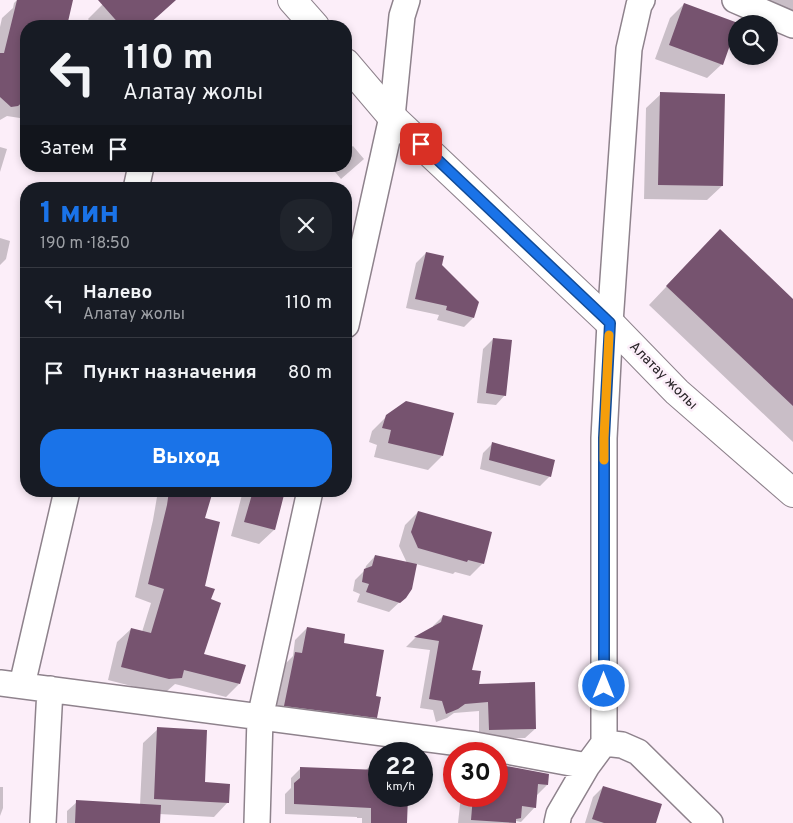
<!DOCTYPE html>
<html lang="ru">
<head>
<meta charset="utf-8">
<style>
	body { margin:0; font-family:Overpass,sans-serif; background:#20242c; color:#f1f3f6; height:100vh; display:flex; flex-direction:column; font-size:19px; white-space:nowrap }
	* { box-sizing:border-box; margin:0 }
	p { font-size:16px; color:#9ea1a6 }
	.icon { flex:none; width:28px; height:28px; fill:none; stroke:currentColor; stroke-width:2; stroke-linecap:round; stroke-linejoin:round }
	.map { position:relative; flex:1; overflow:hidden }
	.panel { position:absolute; left:20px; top:182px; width:332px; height:315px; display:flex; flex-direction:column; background:#171b24; border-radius:20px; box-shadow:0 2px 8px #0003 }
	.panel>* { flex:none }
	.guide { position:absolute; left:20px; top:20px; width:332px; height:152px; border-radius:20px; box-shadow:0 2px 8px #0003; background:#171b24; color:#f1f3f6; overflow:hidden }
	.controls { position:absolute; left:728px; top:15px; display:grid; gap:10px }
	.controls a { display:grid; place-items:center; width:50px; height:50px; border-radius:50%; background:#171b24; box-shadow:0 2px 8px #0003; font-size:25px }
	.speed { position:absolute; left:368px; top:742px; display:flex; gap:10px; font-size:25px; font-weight:700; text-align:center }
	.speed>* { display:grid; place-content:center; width:65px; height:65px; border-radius:50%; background:#171b24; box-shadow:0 2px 8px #0003; line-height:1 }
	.speed small { font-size:12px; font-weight:400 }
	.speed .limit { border:8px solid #d22; background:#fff; color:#111 }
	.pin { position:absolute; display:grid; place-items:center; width:42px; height:42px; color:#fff; margin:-21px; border-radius:10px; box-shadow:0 2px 8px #0006 }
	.me { position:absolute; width:55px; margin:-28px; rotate:0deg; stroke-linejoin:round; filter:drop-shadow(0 0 4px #0008) }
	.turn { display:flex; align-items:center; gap:18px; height:105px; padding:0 20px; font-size:22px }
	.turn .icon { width:65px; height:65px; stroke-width:2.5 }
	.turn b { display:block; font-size:35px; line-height:42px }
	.then { display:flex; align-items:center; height:48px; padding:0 20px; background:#0003; gap:10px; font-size:19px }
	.round { display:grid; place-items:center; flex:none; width:52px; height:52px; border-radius:20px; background:#20242c }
	.summary { display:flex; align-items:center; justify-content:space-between; height:85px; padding:0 20px }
	h1 { font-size:30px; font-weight:800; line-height:38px; color:#1a73e8 }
	.primary-button { display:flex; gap:10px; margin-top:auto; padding:10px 20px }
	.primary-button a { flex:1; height:58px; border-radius:20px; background:#1a73e8; color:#fff; font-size:20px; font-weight:800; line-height:58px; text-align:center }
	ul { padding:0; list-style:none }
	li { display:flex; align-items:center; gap:15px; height:70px; padding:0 20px; border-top:1px solid #363941 }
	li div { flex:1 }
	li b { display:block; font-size:19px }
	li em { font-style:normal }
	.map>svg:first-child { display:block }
	.shadow { fill:#0003 }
	.building { fill:#76536f }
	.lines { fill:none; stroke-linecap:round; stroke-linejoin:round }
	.street-casing { stroke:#8e828c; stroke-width:28 }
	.secondary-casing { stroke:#8e828c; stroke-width:30 }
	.street { stroke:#fff; stroke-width:25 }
	.secondary { stroke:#fff; stroke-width:28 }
	.route-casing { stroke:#114b97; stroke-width:12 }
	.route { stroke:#1a73e8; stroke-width:9 }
	.slow { stroke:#f59e0b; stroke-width:9 }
	.labels { text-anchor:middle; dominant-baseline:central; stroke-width:5; stroke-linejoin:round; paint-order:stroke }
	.street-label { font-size:14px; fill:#292428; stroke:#fceef9 }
</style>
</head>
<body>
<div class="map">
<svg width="793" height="823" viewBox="0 0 793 823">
	<rect width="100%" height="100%" fill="#fceef9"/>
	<!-- shadow -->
	<path class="shadow" d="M 17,0 L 72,0 L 66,26 L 26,26 L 26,119 L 7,116 L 0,120 L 0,27 L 2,18 L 13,8 L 14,3 Z
		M 107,0 L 164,0 L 154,19 L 146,26 L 94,26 L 88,19 Z
		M 770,0 L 793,0 L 793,19 L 767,10 Z
		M 684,4 L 736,24 L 722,64 L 707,78 L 655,59 L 670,18 Z
		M 661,94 L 722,186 L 707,200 L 644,199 L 646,108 Z
		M 353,146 L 364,159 L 341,179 L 330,166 L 346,166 L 346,151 Z
		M 0,147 L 7,149 L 0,172 Z
		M 0,238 L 10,241 L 6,259 L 0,265 Z
		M 702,249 L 793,300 L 793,442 L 649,305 Z
		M 426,253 L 441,265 L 473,318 L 464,327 L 437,320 L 439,315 L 406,308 L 416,263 Z
		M 493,339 L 505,395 L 496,405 L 477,403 L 483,349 Z
		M 387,416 L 442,456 L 428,470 L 374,457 L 377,445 L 369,442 L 372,431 Z
		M 492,444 L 550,476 L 540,486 L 480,469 L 483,453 Z
		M 158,491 L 211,491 L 203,519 L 203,586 L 210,600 L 203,655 L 239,684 L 226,697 L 175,684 L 167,691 L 155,692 L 108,680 L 117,642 L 131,629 L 142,632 L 151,603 L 135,597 L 153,520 Z
		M 243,491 L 284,491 L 274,530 L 259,544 L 231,536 Z
		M 418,512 L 483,563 L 470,576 L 455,572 L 453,574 L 416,564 L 410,589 L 405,597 L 389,612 L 357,602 L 360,594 L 353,591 L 355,580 L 365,570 L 366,566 L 375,556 L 407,563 L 399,546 L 405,525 Z
		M 443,616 L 478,685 L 535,729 L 525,738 L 479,739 L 479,711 L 454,713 L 447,718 L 436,722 L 433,710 L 420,708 L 430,650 L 406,647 L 415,638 L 433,628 L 433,626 Z
		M 307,628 L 342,645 L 375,697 L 376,717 L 364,729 L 273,717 L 284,665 L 293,656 L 295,640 Z
		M 158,729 L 203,784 L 228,802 L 214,817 L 159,814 L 159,823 L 67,823 L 67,811 L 77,802 L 140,805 L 143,743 Z
		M 377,761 L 379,761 L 379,796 L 407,823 L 362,823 L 362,818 L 357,818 L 357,817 L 285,814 L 285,794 L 291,788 L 291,778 L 301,768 L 365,771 L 368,768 L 370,768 Z
		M 496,765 L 547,785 L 536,796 L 535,807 L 521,822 L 516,821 L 515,823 L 458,823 L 461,796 L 496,796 Z
		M 0,787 L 3,787 L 3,808 L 0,816 Z
		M 603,787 L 655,823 L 585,823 L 593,797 Z"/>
	<!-- building -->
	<path class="building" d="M 17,0 L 73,0 L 67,26 L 26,26 L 26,99 L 18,106 L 11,107 L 0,97 L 0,53 L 4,53 Z
		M 98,0 L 176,0 L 147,26 L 121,26 Z
		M 684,3 L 738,23 L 736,24 L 736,28 L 723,65 L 669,45 Z
		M 660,92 L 725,94 L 723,186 L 658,185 Z
		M 720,229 L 793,299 L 793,406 L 666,286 Z
		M 426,252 L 444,256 L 442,265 L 479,302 L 474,318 L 446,310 L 447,306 L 415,299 Z
		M 493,338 L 512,340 L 506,396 L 486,393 Z
		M 406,401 L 454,413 L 443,456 L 388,443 L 391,430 L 382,428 L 386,415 Z
		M 492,442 L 555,460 L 551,477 L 489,460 Z
		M 169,491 L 213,491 L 205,518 L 220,522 L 205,586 L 215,589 L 211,599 L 221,603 L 204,654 L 246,665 L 240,684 L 184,670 L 182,678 L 169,679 L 121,667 L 131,628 L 151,633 L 164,589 L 148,584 L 167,505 Z
		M 253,491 L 285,491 L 275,530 L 244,522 Z
		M 418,511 L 492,532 L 484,564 L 468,560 L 467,562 L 418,548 L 411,532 Z
		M 375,555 L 417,564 L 412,589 L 406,598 L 400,603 L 366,592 L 369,584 L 362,582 L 364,569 L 372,566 Z
		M 443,615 L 483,625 L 472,670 L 481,671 L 479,684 L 535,682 L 536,729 L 489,730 L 488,702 L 465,704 L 458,709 L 446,714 L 442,701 L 429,699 L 439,641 L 414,637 L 441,622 Z
		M 307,627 L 345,634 L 344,643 L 384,650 L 376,696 L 381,697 L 377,718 L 284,706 L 295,652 L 302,653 Z
		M 157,727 L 207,730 L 205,782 L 230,784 L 229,803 L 154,799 Z
		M 496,764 L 549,774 L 548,785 L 538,784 L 536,808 L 522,806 L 521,818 L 516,819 L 516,823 L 471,820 L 473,796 L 496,796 Z
		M 300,767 L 379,770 L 379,796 L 408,796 L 407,823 L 371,823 L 371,808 L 294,804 L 294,783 L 300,778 Z
		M 603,786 L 662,804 L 656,823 L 604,823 L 592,819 Z
		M 76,800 L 161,805 L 160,823 L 75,823 Z"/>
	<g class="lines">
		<defs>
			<path id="street" d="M 735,0 L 793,25
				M 136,189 L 141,166
				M 346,325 L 392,117 L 402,16 L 407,0
				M 0,683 L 475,745 L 587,766 L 604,743 L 604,438 L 610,323 L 629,49 L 639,5 L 642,0
				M 22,685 L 67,491
				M 604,743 L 622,745 L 638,752 L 710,823
				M 43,823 L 50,689
				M 257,823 L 260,718 L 310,491
				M 557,823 L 559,814 L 587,766"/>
			<path id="secondary" d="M 292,0 L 315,26
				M 346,63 L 392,117 L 610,323 L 677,392 L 793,493"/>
		</defs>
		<!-- street casing -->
		<use href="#street" class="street-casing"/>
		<!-- secondary casing -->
		<use href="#secondary" class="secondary-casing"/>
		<!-- street -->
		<use href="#street" class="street"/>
		<!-- secondary -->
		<use href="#secondary" class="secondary"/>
	</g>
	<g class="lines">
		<defs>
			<path id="route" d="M 421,144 L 610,323 L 604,438 L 604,686"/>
		</defs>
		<!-- route casing -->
		<use href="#route" class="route-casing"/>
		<!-- route -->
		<use href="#route" class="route"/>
		<!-- slow -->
		<path class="slow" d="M 604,460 L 604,438 L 609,335"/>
	</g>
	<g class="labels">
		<!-- street labels -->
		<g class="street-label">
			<text transform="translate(663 376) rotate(45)">Алатау жолы</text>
		</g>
	</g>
</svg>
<div class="controls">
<a><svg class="icon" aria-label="search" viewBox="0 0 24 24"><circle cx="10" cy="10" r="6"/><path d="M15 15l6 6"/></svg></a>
</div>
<div class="speed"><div>22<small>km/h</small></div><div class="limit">30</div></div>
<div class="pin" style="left:421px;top:144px;background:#d93025"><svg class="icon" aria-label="arrive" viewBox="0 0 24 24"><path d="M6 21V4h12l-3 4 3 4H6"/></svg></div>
<svg class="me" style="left:604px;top:686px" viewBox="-20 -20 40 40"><circle r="17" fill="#1a73e8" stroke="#fff" stroke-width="3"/><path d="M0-11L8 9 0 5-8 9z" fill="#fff"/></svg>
<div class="guide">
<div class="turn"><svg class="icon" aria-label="left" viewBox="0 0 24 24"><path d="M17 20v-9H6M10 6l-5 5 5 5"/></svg><div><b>110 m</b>Алатау жолы</div></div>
<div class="then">Затем<svg class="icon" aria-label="arrive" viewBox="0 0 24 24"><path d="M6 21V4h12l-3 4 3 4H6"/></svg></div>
</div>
<section class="panel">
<div class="summary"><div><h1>1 мин</h1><p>190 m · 18:50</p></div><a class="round"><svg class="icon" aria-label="close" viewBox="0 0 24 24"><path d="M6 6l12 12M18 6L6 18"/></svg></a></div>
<ul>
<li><svg class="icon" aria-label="left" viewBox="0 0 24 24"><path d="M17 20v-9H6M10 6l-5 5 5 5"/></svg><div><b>Налево</b><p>Алатау жолы</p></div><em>110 m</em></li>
<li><svg class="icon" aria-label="arrive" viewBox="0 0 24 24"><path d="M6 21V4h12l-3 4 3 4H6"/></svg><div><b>Пункт назначения</b></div><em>80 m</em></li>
</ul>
<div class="primary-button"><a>Выход</a></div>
</section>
</div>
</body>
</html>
